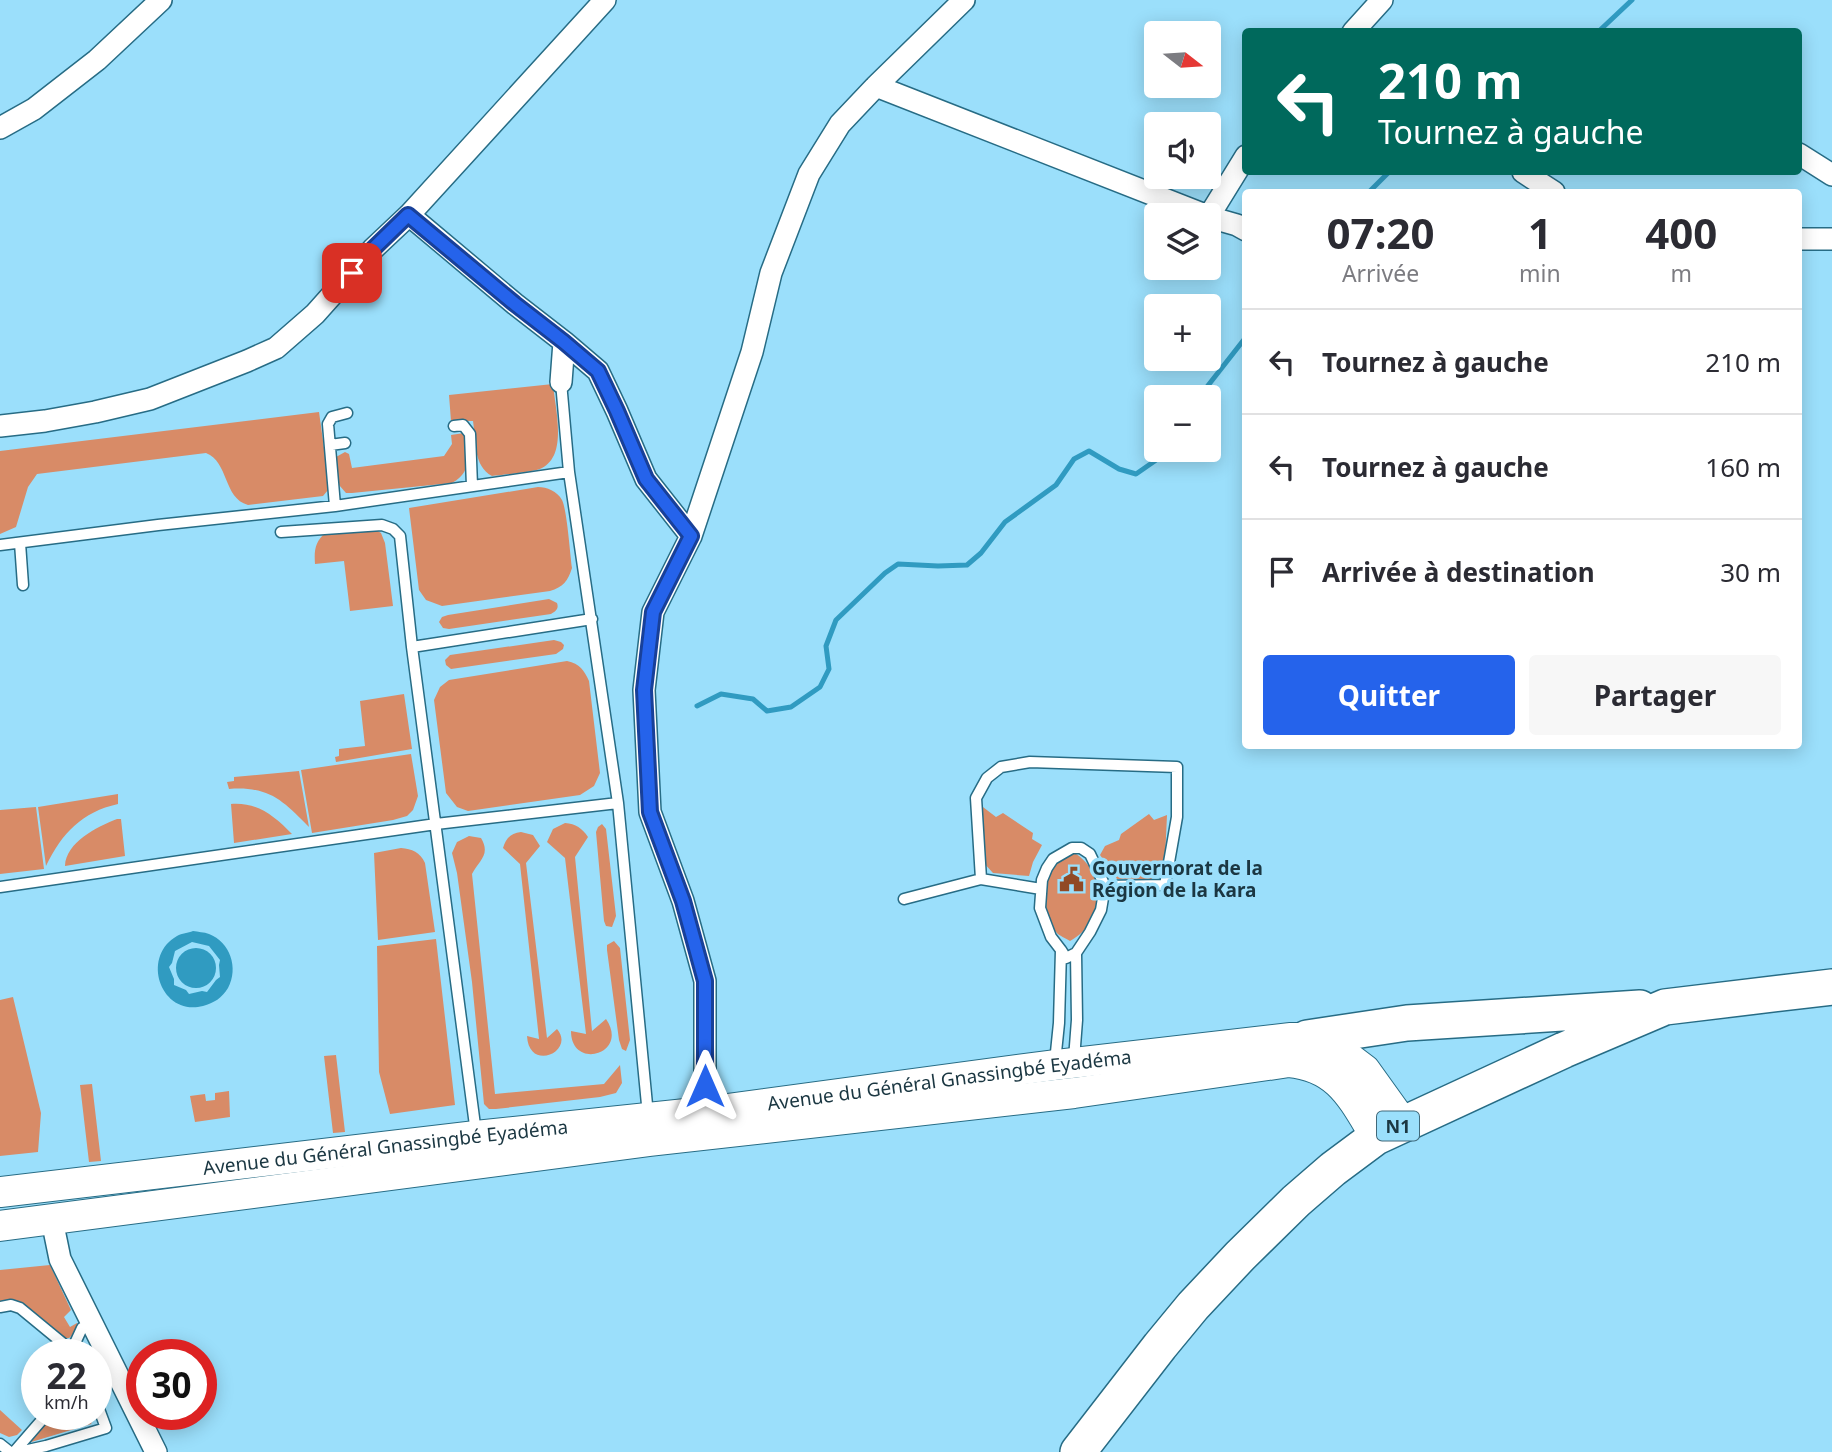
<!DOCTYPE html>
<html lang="fr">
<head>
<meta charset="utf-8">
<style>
	body { margin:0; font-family:"Noto Sans",sans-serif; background:#f7f7f7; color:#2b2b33; height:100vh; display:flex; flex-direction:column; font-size:26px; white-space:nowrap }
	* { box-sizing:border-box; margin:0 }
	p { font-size:23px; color:#7c7c81 }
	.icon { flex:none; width:38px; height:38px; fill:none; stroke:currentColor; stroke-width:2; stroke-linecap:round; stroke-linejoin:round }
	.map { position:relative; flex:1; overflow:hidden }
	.drawer { position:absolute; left:1242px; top:189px; width:560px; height:560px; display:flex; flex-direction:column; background:#fff; border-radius:7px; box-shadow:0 4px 18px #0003 }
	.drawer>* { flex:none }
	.guide { position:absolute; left:1242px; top:28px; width:560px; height:147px; border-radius:7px; box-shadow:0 4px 18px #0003; background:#00695c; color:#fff; overflow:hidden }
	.needle { width:46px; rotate:107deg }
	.fabs { position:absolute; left:1144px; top:21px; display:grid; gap:14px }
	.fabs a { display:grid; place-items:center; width:77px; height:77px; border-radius:7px; background:#fff; box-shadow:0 4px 18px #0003; font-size:35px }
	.speed { position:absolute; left:21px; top:1339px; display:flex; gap:14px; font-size:35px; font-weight:700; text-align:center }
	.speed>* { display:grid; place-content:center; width:91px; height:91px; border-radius:50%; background:#fff; box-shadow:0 4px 18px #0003; line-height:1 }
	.speed small { font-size:18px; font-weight:400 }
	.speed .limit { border:10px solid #d22; background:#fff; color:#111 }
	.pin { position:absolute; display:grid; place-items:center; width:60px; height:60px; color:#fff; margin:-30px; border-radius:14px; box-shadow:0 4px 10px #0006 }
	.me { position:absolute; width:77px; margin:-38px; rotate:0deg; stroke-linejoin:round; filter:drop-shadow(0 0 5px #0008) }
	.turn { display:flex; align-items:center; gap:24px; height:147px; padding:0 21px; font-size:32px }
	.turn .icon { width:91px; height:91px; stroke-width:2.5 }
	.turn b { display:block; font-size:49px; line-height:60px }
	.eta { display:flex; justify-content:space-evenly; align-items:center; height:119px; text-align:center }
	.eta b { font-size:42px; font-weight:700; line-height:49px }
	.primary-button { display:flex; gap:14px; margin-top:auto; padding:14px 21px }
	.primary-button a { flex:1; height:80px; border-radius:7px; background:#2563eb; color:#fff; font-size:28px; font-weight:700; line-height:80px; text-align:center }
	.primary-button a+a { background:#f7f7f7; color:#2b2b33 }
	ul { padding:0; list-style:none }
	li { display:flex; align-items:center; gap:21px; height:105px; padding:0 21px; border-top:2px solid #e1e1e2 }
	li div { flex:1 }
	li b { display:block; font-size:26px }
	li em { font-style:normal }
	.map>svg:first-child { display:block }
	.green { fill:#d88b67 }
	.water { fill:#309bc1; fill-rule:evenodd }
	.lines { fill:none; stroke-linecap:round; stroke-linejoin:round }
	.stream { stroke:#309bc1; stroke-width:5 }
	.service-casing { stroke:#276c85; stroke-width:13 }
	.minor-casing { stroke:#276c85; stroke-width:24 }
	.secondary-casing { stroke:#276c85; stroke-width:32 }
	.trunk-casing { stroke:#276c85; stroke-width:38 }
	.service { stroke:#fff; stroke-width:10 }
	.minor { stroke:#fff; stroke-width:21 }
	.secondary { stroke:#fff; stroke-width:30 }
	.trunk { stroke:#fff; stroke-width:35 }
	.route-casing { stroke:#184099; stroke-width:18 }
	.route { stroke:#2563eb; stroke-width:12 }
	.labels { text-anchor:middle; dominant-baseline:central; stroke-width:7; stroke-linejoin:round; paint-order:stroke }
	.shield { fill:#9bdffb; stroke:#41697a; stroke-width:2 }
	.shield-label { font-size:18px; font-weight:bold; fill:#1b3742 }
	.poi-label { font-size:19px; font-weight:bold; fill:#1b3742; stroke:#9bdffb; text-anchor:start }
	.street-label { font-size:19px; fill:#1b3742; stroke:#9bdffb }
</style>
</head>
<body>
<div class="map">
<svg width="1832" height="1452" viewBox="0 0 1832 1452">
	<rect width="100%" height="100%" fill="#9bdffb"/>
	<!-- green -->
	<path class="green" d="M 553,384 C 555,408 568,455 542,468 C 535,472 501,475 492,476 C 473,466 476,440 473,421 L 451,421 L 449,395 Z
		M 319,412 L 329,484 L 328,490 L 323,496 L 248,505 C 223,498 229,462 206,453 L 37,474 L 28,487 L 16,527 L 0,534 L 0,451 Z
		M 464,433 C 466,455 474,471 452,483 L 352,493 L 346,493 L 339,485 L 336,457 L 345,452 L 349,454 L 352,468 L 444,456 L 452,444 L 451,435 Z
		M 538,487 C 547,487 557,491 562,500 C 567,510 570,554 572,568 C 568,581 563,587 550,591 L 442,606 L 426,600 L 419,590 L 409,508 Z
		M 376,530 L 381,533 L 385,543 L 393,606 L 350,611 L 344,561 L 315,564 C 314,550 315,542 326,532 Z
		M 549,599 L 557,603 C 559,609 556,611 551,614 L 449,629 L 443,628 L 439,622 L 442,617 L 448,615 Z
		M 554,640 L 561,642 L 564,645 L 563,649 L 556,654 L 451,669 L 446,665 L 445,660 L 450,655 Z
		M 567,661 C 580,664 584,670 589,681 L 600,773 L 594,786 L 580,795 L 468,811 L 457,807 L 446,793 L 434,700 L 440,687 L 449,680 Z
		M 404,694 L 412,749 L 336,762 L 335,757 L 339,756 L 339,749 L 365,746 L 360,701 Z
		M 411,754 L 418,796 L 413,810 L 407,816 L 393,820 L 312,833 L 301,770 Z
		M 299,771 L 309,827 C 283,801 270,786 229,789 L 227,782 L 234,781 L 234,777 Z
		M 118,794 L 118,804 C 82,812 62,833 46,866 L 38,807 Z
		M 231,804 C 258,802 274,816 292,834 L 234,843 Z
		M 979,804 L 996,817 L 1003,813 L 1033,833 L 1032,839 L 1042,845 L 1033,862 L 1029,876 L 993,873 L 983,862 Z
		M 36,807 L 44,869 L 0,874 L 0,810 Z
		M 1149,814 L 1154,820 L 1167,815 L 1165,859 L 1162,872 L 1151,879 L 1117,879 L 1100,855 L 1105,846 L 1119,840 L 1121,834 Z
		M 117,819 L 121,819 L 125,856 L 65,866 C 66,842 97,827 117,819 Z
		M 565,823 C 576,824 582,828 588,837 L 575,857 L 592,1031 L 606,1019 C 630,1054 571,1071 571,1031 L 586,1034 L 565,858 L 547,842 L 553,829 Z
		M 602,824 L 606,829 L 616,916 L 612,927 L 606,926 L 604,921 L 596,832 L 598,827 Z
		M 521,832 L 533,835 L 540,846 L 526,863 L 547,1038 L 557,1029 C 576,1051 529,1073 527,1036 L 539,1039 L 520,864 L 503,848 C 506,838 511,833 521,832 Z
		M 469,836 L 481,838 C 491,855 479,860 472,874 L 495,1094 L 604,1084 L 620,1065 L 622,1083 L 616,1093 L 600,1097 L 496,1109 L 489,1109 L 484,1104 L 472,982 L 457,873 L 452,853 L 457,842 Z
		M 401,848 C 412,849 420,852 425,863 L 435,932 L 378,940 L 374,853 Z
		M 1073,852 C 1109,873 1106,922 1070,941 C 1066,938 1059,936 1056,932 C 1038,915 1043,877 1059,860 C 1062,856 1068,854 1073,852 Z
		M 436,939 L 455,1105 L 390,1114 L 379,1072 L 377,946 Z
		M 614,941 L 620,948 L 630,1040 L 626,1051 L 622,1049 L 619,1040 L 607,950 L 607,945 Z
		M 13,997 L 41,1113 L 38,1152 L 0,1156 L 0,1000 Z
		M 336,1055 L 345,1132 L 333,1133 L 324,1056 Z
		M 92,1084 L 101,1161 L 89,1162 L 80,1085 Z
		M 229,1091 L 230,1117 L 195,1122 L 190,1096 L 205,1094 L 206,1101 L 215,1100 L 215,1093 Z
		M 50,1265 L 71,1310 L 64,1317 L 70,1327 L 77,1323 L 79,1329 L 69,1338 L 61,1338 L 21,1302 L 13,1300 L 0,1302 L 0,1270 Z
		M 0,1410 L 22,1430 L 17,1435 L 9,1437 L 0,1433 Z
		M 55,1414 L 93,1414 L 94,1416 L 91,1424 L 28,1443 Z"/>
	<!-- water -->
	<path class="water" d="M 193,931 C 198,932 204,932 209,934 C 230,942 239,968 228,988 C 222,998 214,1003 203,1006 C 161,1017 140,957 177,936 C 182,933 188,933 193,931 ZM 192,942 L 209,946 L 220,960 L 219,965 L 220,977 L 216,980 L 207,992 L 202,991 L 189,994 L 186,990 L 174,985 L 174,979 L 169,967 L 172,963 L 175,951 Z
		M176 968a20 20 0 1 1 40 0a20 20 0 1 1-40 0Z"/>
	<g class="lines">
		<!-- stream -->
		<path class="stream" d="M 1598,32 L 1632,0
			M 1369,192 L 1389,172
			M 1199,397 L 1246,337
			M 697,706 L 721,694 L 753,699 L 767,711 L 791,707 L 820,687 L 829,669 L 826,646 L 836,620 L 885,573 L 898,564 L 938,566 L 967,565 L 981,553 L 1005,522 L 1056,485 L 1074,459 L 1089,451 L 1119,469 L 1136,474 L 1159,458 L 1165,450"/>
		<defs>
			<path id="service" d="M 561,382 L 569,472 L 618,803 L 648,1115
				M 454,426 L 463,425 L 470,434 L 472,486
				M 330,445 L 345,443
				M 335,506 L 328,424 L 332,417 L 347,413
				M 281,532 L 382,525 L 393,529 L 400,536 L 412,647 L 476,1133
				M 20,543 L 23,585
				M 0,545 L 158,525 L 335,506 L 569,472
				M 412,647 L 592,619
				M 0,887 L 436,824 L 618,803
				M 1041,889 L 981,879 L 976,798 L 987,778 L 1001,767 L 1030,762 L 1177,767 L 1177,817 L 1165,885 L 1105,886
				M 904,899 L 981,879
				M 1074,1059 L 1077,1020 L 1076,953
				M 1055,1062 L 1059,1023 L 1061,950 L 1051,937 L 1040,908 L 1042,880 L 1047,868 L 1053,859 L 1072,848 L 1081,848 L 1090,854 L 1105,886 L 1101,910 L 1090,932 L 1076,953 L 1066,958 L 1061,950
				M 0,1307 L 11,1305 L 20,1308 L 71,1350 L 73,1354
				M 70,1354 L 82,1328 L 92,1324
				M 0,1444 L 10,1452
				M 14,1452 L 47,1414
				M 19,1452 L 46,1446 L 106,1428 L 96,1401"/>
			<path id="minor" d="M 1353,32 L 1382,0
				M 876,86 L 1205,215
				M 0,128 L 34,109 L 97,60 L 161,0
				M 1799,154 L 1832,175
				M 1523,172 L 1554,192
				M 409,215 L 515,304 L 564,342 L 561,382
				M 1209,216 L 1246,156
				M 1209,217 L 1237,225 L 1246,230
				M 1799,239 L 1832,239
				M 564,342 L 598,371 L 617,411 L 646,479 L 691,536
				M 0,426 L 45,421 L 95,412 L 150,399 L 247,361 L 276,348 L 315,314 L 373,249 L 409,215 L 605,0
				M 705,1112 L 705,981 L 683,901 L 650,812 L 644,690 L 653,612 L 691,536 L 752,352 L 771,273 L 809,174 L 840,124 L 876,86 L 964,0
				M 52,1220 L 60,1259 L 156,1452"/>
			<g id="secondary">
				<path id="s1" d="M 0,1192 L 476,1136 L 705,1112 L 1055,1065 L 1291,1038 L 1307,1038 L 1336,1048 L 1365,1070 L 1403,1123"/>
				<path d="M 0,1226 L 650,1141 L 1074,1093 L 1289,1062 C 1339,1067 1352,1098 1376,1137"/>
			</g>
			<path id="trunk" d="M 1307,1038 L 1407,1023 L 1640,1008
				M 1078,1452 L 1160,1346 L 1193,1306 L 1240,1256 L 1296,1201 L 1333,1169 L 1376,1137 L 1564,1050 L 1665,1007 L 1832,987"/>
		</defs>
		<!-- service casing -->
		<use href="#service" class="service-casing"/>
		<!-- minor casing -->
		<use href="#minor" class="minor-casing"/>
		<!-- secondary casing -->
		<use href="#secondary" class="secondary-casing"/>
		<!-- trunk casing -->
		<use href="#trunk" class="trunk-casing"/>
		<!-- service -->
		<use href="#service" class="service"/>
		<!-- minor -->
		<use href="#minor" class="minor"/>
		<!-- secondary -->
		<use href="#secondary" class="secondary"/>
		<!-- trunk -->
		<use href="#trunk" class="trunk"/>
	</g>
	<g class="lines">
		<defs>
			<path id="route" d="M 352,273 L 373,249 L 408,215 L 515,304 L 564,342 L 598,371 L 617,411 L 646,479 L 691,536 L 653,612 L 644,690 L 650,812 L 683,901 L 705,981 L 705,1086"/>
		</defs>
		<!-- route casing -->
		<use href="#route" class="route-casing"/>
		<!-- route -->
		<use href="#route" class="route"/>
	</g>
	<!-- icons -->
	<defs>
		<symbol id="civic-bare" viewBox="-9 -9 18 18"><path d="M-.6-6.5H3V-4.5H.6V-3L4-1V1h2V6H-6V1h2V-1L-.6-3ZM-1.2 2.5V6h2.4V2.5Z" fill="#914a25" stroke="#9bdffb" stroke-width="2.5" paint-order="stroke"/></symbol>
	</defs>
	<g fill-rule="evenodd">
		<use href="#civic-bare" x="1054" y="862" width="35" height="35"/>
	</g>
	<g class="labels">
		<!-- shield labels -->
		<rect class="shield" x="1377" y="1111.5" width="42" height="29" rx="5"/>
		<g class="shield-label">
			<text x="1398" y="1126">N1</text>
		</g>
		<!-- poi labels -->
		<g class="poi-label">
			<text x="1092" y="868">Gouvernorat de la<tspan x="1092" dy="22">Région de la Kara</tspan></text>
		</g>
		<!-- street labels -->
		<g class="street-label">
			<text stroke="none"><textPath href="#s1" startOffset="956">Avenue du Général Gnassingbé Eyadéma</textPath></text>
			<text stroke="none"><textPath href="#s1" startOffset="388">Avenue du Général Gnassingbé Eyadéma</textPath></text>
		</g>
	</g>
</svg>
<div class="fabs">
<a><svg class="needle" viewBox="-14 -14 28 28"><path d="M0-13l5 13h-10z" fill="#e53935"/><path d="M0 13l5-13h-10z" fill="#7c7c81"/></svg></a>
<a><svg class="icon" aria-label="sound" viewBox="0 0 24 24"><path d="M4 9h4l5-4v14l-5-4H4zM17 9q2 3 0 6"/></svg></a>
<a><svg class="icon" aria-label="layers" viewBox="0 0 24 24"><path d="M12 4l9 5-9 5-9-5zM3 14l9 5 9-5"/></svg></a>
<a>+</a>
<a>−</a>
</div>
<div class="speed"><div>22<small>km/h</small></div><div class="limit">30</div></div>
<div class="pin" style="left:352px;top:273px;background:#d93025"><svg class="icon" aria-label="arrive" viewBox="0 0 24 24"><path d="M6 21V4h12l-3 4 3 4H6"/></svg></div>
<svg class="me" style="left:705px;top:1086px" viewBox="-20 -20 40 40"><path d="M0-17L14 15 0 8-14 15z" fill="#2563eb" stroke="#fff" stroke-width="4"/></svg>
<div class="guide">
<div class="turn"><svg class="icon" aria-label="left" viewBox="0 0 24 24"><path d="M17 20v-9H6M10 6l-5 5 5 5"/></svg><div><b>210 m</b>Tournez à gauche</div></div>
</div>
<section class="drawer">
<div class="eta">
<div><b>07:20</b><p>Arrivée</p></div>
<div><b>1</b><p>min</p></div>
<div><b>400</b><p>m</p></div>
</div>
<ul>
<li><svg class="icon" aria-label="left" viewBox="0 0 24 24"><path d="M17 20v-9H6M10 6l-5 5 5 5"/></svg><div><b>Tournez à gauche</b></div><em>210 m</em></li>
<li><svg class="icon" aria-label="left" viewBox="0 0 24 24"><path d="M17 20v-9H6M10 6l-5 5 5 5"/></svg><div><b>Tournez à gauche</b></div><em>160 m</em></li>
<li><svg class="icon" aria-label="arrive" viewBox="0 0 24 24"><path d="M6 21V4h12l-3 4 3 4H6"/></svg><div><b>Arrivée à destination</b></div><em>30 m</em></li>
</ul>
<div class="primary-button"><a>Quitter</a><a>Partager</a></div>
</section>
</div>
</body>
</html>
